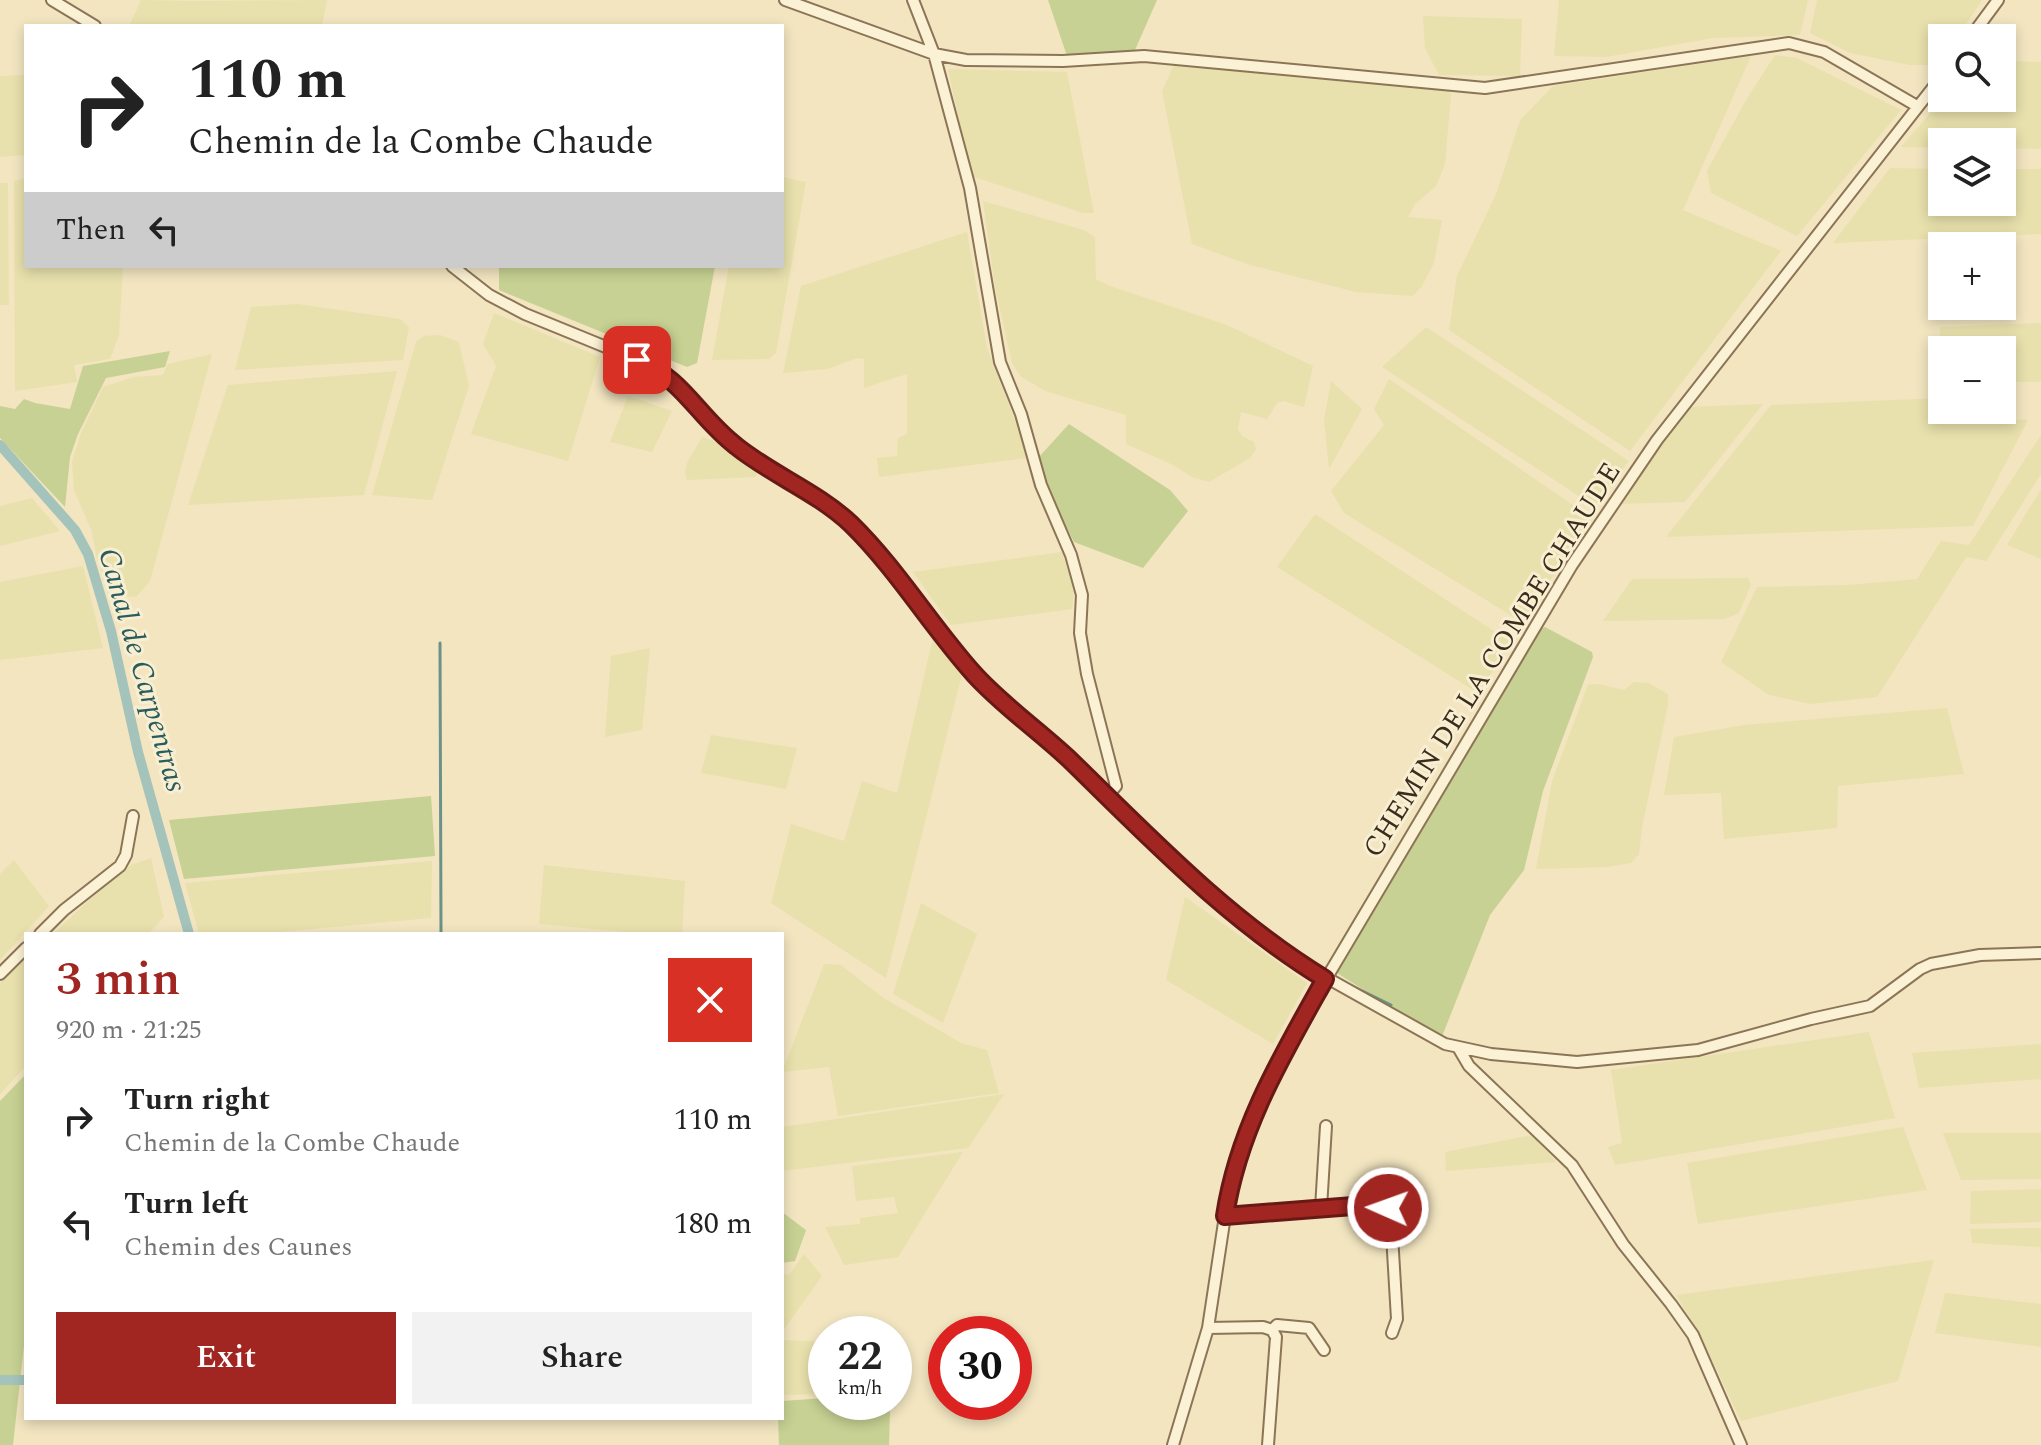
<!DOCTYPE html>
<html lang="en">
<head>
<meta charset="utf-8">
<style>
	body { margin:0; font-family:Spectral,serif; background:#f2f2f2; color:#222; height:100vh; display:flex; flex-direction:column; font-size:30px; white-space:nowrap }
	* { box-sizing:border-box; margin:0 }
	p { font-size:26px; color:#767676 }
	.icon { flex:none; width:44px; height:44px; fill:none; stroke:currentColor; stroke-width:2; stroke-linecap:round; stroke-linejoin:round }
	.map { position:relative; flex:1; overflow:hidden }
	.sheet { position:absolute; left:24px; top:932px; width:760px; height:488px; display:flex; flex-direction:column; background:#fff; border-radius:0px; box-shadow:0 4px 12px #0003 }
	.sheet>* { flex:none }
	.guide { position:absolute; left:24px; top:24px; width:760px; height:244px; border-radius:0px; box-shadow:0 4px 12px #0003; background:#fff; color:#222; overflow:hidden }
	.tools { position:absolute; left:1928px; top:24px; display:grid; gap:16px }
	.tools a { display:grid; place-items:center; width:88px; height:88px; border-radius:0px; background:#fff; box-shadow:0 4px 12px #0003; font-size:40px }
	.speed { position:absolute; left:808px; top:1316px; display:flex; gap:16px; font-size:40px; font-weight:700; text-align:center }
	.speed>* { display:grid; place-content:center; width:104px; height:104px; border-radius:50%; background:#fff; box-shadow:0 4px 12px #0003; line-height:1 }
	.speed small { font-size:20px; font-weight:400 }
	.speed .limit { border:12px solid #d22; background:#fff; color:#111 }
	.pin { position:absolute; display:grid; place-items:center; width:68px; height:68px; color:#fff; margin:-34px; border-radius:16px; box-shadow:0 4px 12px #0006 }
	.me { position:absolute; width:88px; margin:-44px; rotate:272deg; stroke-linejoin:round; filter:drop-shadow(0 0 6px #0008) }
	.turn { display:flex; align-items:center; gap:28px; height:168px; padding:0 32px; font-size:36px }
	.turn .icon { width:104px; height:104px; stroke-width:2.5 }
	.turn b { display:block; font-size:56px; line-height:68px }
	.then { display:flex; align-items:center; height:76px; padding:0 32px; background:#0003; gap:16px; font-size:30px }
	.round { display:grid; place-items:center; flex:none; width:84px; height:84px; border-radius:0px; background:#f2f2f2 }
	.headline { display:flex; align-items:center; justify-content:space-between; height:136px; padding:0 32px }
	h1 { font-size:48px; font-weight:600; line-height:60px; color:#a12621 }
	.action { display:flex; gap:16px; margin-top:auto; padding:16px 32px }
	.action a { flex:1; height:92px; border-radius:0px; background:#a12621; color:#fff; font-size:32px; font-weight:600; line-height:92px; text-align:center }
	.action a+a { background:#f2f2f2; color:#222 }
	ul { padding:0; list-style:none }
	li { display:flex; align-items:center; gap:24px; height:104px; padding:0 32px }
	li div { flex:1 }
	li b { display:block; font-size:30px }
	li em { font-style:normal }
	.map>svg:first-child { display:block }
	.farmland { fill:#e8e1ad }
	.green { fill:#c7d193 }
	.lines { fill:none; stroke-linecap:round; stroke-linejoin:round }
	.stream { stroke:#6a928a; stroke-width:3 }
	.canal { stroke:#a4c3bb; stroke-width:10 }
	.minor-casing { stroke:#8c7556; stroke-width:14 }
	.minor { stroke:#fbf1d4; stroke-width:10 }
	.route-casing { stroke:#691915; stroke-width:20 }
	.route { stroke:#a12621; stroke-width:14 }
	.labels { text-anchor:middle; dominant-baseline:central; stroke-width:6; stroke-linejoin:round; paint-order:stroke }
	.street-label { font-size:28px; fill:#3b2c1c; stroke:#f8eed1 }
	.water-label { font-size:30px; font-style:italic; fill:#2a5c5b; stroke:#f8eed1 }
</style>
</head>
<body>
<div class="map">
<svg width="2041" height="1445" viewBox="0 0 2041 1445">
	<rect width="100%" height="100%" fill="#f2e5c0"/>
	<!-- farmland -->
	<path class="farmland" d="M 141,0 L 190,1 L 327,0 L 322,26 L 129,26 Z
		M 1559,0 L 1808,0 L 1800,35 L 1713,38 L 1606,57 L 1554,56 Z
		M 1817,0 L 1982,0 L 1957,38 L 1942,38 L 1942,57 L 1933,65 L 1909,65 L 1850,53 L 1810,33 Z
		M 1423,16 L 1522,19 L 1520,76 L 1439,75 L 1425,48 Z
		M 1775,55 L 1797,58 L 1901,110 L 1797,236 L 1711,193 L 1707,171 L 1746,100 Z
		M 1751,56 L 1683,210 L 1781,251 L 1630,451 L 1449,330 L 1457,276 L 1497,192 L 1520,120 L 1553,86 Z
		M 2002,61 L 2041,62 L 2041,149 L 2002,148 L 2002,142 L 1942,142 L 1942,148 L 1901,147 L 1943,98 L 2002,98 Z
		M 1174,65 L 1446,87 L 1451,94 L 1445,164 L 1436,186 L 1415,204 L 1408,217 L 1442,220 L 1434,263 L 1422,286 L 1413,296 L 1356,292 L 1250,265 L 1192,244 L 1162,91 Z
		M 948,69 L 1067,72 L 1094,213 L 1083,213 L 971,176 Z
		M 26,75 L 26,155 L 0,157 L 0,76 Z
		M 1890,168 L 1942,169 L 1942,202 L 2002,202 L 2002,169 L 2041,169 L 2041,234 L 1833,243 Z
		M 782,177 L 806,182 L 776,353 L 769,359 L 712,360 L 729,266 L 782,266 Z
		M 26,178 L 26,266 L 123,266 L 119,336 L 110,359 L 74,365 L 77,382 L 15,391 L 14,181 Z
		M 0,183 L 8,183 L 9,305 L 0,305 Z
		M 983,201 L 1084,230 L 1095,237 L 1096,279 L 1110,286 L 1227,325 L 1313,366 L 1304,407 L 1283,401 L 1277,403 L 1267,419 L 1241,412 L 1238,429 L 1242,436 L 1254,442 L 1256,449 L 1250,458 L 1209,482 L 1192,477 L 1171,464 L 1126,444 L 1126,415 L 1045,391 L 1020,376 L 1012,363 L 995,287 Z
		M 967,232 L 987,348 L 1019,431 L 1026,458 L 879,477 L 877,458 L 897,456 L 898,438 L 907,434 L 907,374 L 864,388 L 864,359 L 858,358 L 827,369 L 783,373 L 801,286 Z
		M 298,304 L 400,319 L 409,327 L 403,360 L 235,370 L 251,307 Z
		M 494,313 L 600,357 L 568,461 L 471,434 L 496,366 L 483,344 Z
		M 2041,323 L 2041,382 L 2002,382 L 2002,350 L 1942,350 L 1942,383 L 1939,383 L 1940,327 Z
		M 1426,327 L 1629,461 L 1594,506 L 1382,367 Z
		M 440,335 L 459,342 L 469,386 L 432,500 L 372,495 L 416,342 L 424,336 Z
		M 212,354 L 150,581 L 136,597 L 113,595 L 97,560 L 92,532 L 74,490 L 72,462 L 81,433 L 103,387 L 134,377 L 163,375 L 168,364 Z
		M 397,371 L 364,495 L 188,505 L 228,385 Z
		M 1389,379 L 1592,518 L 1522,622 L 1344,513 L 1331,491 L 1384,425 L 1374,409 Z
		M 1331,381 L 1362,409 L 1329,469 L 1324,420 Z
		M 628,396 L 672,411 L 652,452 L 610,442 Z
		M 1942,398 L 1942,410 L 1989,410 L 1988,418 L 2028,420 L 1973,526 L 1666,537 L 1771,405 Z
		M 1763,404 L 1685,502 L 1617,504 L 1689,407 Z
		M 2041,435 L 2041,474 L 1986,561 L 1966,557 L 1877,697 L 1811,704 L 1769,695 L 1721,662 L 1757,587 L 1848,585 L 1917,579 L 1941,541 L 1969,545 Z
		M 702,437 L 721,443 L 759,469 L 756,477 L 687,480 L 685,471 L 687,463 Z
		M 2041,489 L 2041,559 L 2007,545 Z
		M 32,498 L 60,531 L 0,546 L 0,506 Z
		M 1315,514 L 1512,643 L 1478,693 L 1277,567 Z
		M 1062,552 L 1074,591 L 1072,609 L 951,625 L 913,572 Z
		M 83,566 L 103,648 L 0,660 L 0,582 Z
		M 1748,578 L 1751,585 L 1739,613 L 1725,619 L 1603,621 L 1632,579 Z
		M 933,638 L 962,674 L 886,978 L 771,903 L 791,824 L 844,841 L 862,781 L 897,793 Z
		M 650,648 L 642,730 L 605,737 L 611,656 Z
		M 1634,682 L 1648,683 L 1668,694 L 1668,705 L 1642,827 L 1639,854 L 1631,863 L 1608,867 L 1536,869 L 1552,781 L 1588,685 L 1598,684 L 1624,690 Z
		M 1947,708 L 1964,774 L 1838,786 L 1837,828 L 1724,839 L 1721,793 L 1664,795 L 1674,737 L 1744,725 Z
		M 711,735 L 797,748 L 786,789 L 701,773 Z
		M 151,858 L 164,917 L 148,934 L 53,934 L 102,888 L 131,865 Z
		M 14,860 L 49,906 L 0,960 L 0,874 Z
		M 432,861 L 431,918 L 259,934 L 199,934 L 185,883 Z
		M 544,865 L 685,881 L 682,934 L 647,934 L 539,924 Z
		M 1185,897 L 1307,983 L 1273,1044 L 1166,980 Z
		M 921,903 L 977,934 L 943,1023 L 893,994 Z
		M 26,959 L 26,1066 L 0,1094 L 0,983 Z
		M 824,964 L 841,965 L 882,997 L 961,1043 L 987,1050 L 999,1093 L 838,1116 L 829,1067 L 782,1072 Z
		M 1869,1032 L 1895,1118 L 1615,1165 L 1608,1147 L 1622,1143 L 1611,1070 Z
		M 2041,1044 L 2041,1079 L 1919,1088 L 1912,1053 Z
		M 1004,1094 L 968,1148 L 782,1171 L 782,1127 Z
		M 1903,1127 L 1927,1190 L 1698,1224 L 1687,1163 Z
		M 1943,1133 L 2041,1133 L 2041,1179 L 1961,1180 Z
		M 1533,1135 L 1556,1162 L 1446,1171 L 1445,1152 Z
		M 963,1152 L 898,1257 L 844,1265 L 825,1227 L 860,1224 L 860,1218 L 898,1213 L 894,1197 L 856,1201 L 852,1166 Z
		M 2041,1189 L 2041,1222 L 1970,1224 L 1971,1191 Z
		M 2041,1228 L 2041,1255 L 2040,1247 L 1972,1243 L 1970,1229 Z
		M 804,1254 L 822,1276 L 782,1332 L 782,1274 L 789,1275 Z
		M 1934,1260 L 1898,1381 L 1741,1421 L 1697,1329 L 1676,1295 Z
		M 1945,1293 L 2041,1304 L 2041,1347 L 1935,1333 Z
		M 782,1340 L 826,1342 L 826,1394 L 783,1395 Z"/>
	<!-- green -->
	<path class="green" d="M 1048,0 L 1157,0 L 1135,50 L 1067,56 Z
		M 499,266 L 715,266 L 697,363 L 687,367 L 499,290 Z
		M 170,351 L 165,367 L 106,378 L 78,434 L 70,457 L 65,507 L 0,438 L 0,406 L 15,409 L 24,399 L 35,403 L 70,409 L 83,366 Z
		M 1069,424 L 1170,490 L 1188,511 L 1143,568 L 1074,542 L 1046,486 L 1038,458 Z
		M 1545,627 L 1592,652 L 1593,657 L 1543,791 L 1524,870 L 1490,915 L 1441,1039 L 1337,973 L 1536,631 Z
		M 431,796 L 435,856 L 184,879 L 169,820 Z
		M 26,1074 L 26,1327 L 13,1445 L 0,1445 L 0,1101 Z
		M 782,1212 L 806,1230 L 795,1261 L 782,1263 Z
		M 826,1398 L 826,1402 L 882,1402 L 890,1411 L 889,1445 L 779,1445 L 778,1418 L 782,1418 L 782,1401 Z"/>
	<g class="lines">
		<!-- stream -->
		<path class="stream" d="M 440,643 L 441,934
			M 1236,910 L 1315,966
			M 1342,981 L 1391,1005"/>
		<!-- canal -->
		<path class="canal" d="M 0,445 L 75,530 L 88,554 L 111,631 L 138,752 L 189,934
			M 0,1380 L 26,1380"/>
		<defs>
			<path id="minor" d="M 52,0 L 95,26
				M 785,0 L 934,54 L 966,60 L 1063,61 L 1144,56 L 1485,88 L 1789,43 L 1824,52 L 1917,106
				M 913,0 L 934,54 L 970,188 L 1000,362 L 1021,414 L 1041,485 L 1071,555 L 1082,595 L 1080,633 L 1087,674 L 1116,786 L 1107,796
				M 1970,38 L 1998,0
				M 452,266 L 489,295 L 525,314 L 645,363 L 671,378 L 723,437 L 848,521 L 878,555 L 974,675 L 1049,741 L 1131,822 L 1237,917 L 1286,955 L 1445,1044 L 1491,1054 L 1577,1062 L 1698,1050 L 1811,1019 L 1870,1006 L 1920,969 L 1931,964 L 1980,955 L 2041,953
				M 40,934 L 64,910 L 120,866 L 126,855 L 133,816
				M 0,974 L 26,948
				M 1329,974 L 1572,565 L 1657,440 L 1942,76
				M 1459,1049 L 1469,1066 L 1572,1165 L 1623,1244 L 1671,1304 L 1693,1335 L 1741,1445
				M 1321,1208 L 1326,1126
				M 1225,1216 L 1379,1204 L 1388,1208 L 1391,1218 L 1397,1319 L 1392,1333
				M 1208,1328 L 1263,1327 L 1272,1330 L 1276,1337 L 1268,1445
				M 1272,1330 L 1277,1325 L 1309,1328 L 1324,1350
				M 1173,1445 L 1208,1328 L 1228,1196 L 1252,1119 L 1268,1082 L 1327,976"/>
		</defs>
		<!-- minor casing -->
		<use href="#minor" class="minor-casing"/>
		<!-- minor -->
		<use href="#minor" class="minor"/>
	</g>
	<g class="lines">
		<defs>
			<path id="route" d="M 637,360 C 684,379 697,416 736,446 C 772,475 817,492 851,524 C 897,569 931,626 974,674 C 1002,705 1038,730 1069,759 C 1150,838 1228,920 1325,979 C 1283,1054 1238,1129 1225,1216 L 1379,1204 L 1388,1208"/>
		</defs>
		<!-- route casing -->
		<use href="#route" class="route-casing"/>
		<!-- route -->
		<use href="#route" class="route"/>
	</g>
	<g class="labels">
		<!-- street labels -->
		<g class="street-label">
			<text transform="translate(1492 660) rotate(-58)">CHEMIN DE LA COMBE CHAUDE</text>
		</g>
		<!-- water labels -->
		<g class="water-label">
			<text transform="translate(142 670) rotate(74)">Canal de Carpentras</text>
		</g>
	</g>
</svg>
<div class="tools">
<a><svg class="icon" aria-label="search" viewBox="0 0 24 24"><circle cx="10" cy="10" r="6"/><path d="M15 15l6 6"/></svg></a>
<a><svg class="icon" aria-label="layers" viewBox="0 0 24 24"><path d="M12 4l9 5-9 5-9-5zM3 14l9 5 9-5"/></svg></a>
<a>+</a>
<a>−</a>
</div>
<div class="speed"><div>22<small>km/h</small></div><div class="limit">30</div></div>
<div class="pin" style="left:637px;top:360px;background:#d93025"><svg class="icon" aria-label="arrive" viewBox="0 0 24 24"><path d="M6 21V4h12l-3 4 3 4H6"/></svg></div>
<svg class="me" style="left:1388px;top:1208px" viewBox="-20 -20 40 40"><circle r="17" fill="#a12621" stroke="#fff" stroke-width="3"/><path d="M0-11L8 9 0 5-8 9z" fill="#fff"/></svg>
<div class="guide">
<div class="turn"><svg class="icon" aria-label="right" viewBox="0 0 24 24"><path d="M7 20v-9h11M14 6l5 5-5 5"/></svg><div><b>110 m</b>Chemin de la Combe Chaude</div></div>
<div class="then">Then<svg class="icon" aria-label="left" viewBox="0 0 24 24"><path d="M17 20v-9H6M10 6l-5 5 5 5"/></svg></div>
</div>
<section class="sheet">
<div class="headline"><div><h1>3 min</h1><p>920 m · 21:25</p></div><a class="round" style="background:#d93025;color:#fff"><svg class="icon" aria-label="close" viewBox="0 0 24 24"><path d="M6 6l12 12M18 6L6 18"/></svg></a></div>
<ul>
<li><svg class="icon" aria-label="right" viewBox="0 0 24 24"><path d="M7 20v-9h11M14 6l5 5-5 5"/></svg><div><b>Turn right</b><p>Chemin de la Combe Chaude</p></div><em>110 m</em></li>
<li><svg class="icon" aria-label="left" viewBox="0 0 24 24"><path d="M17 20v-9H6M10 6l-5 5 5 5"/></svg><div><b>Turn left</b><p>Chemin des Caunes</p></div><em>180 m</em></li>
</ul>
<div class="action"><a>Exit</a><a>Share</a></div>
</section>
</div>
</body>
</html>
